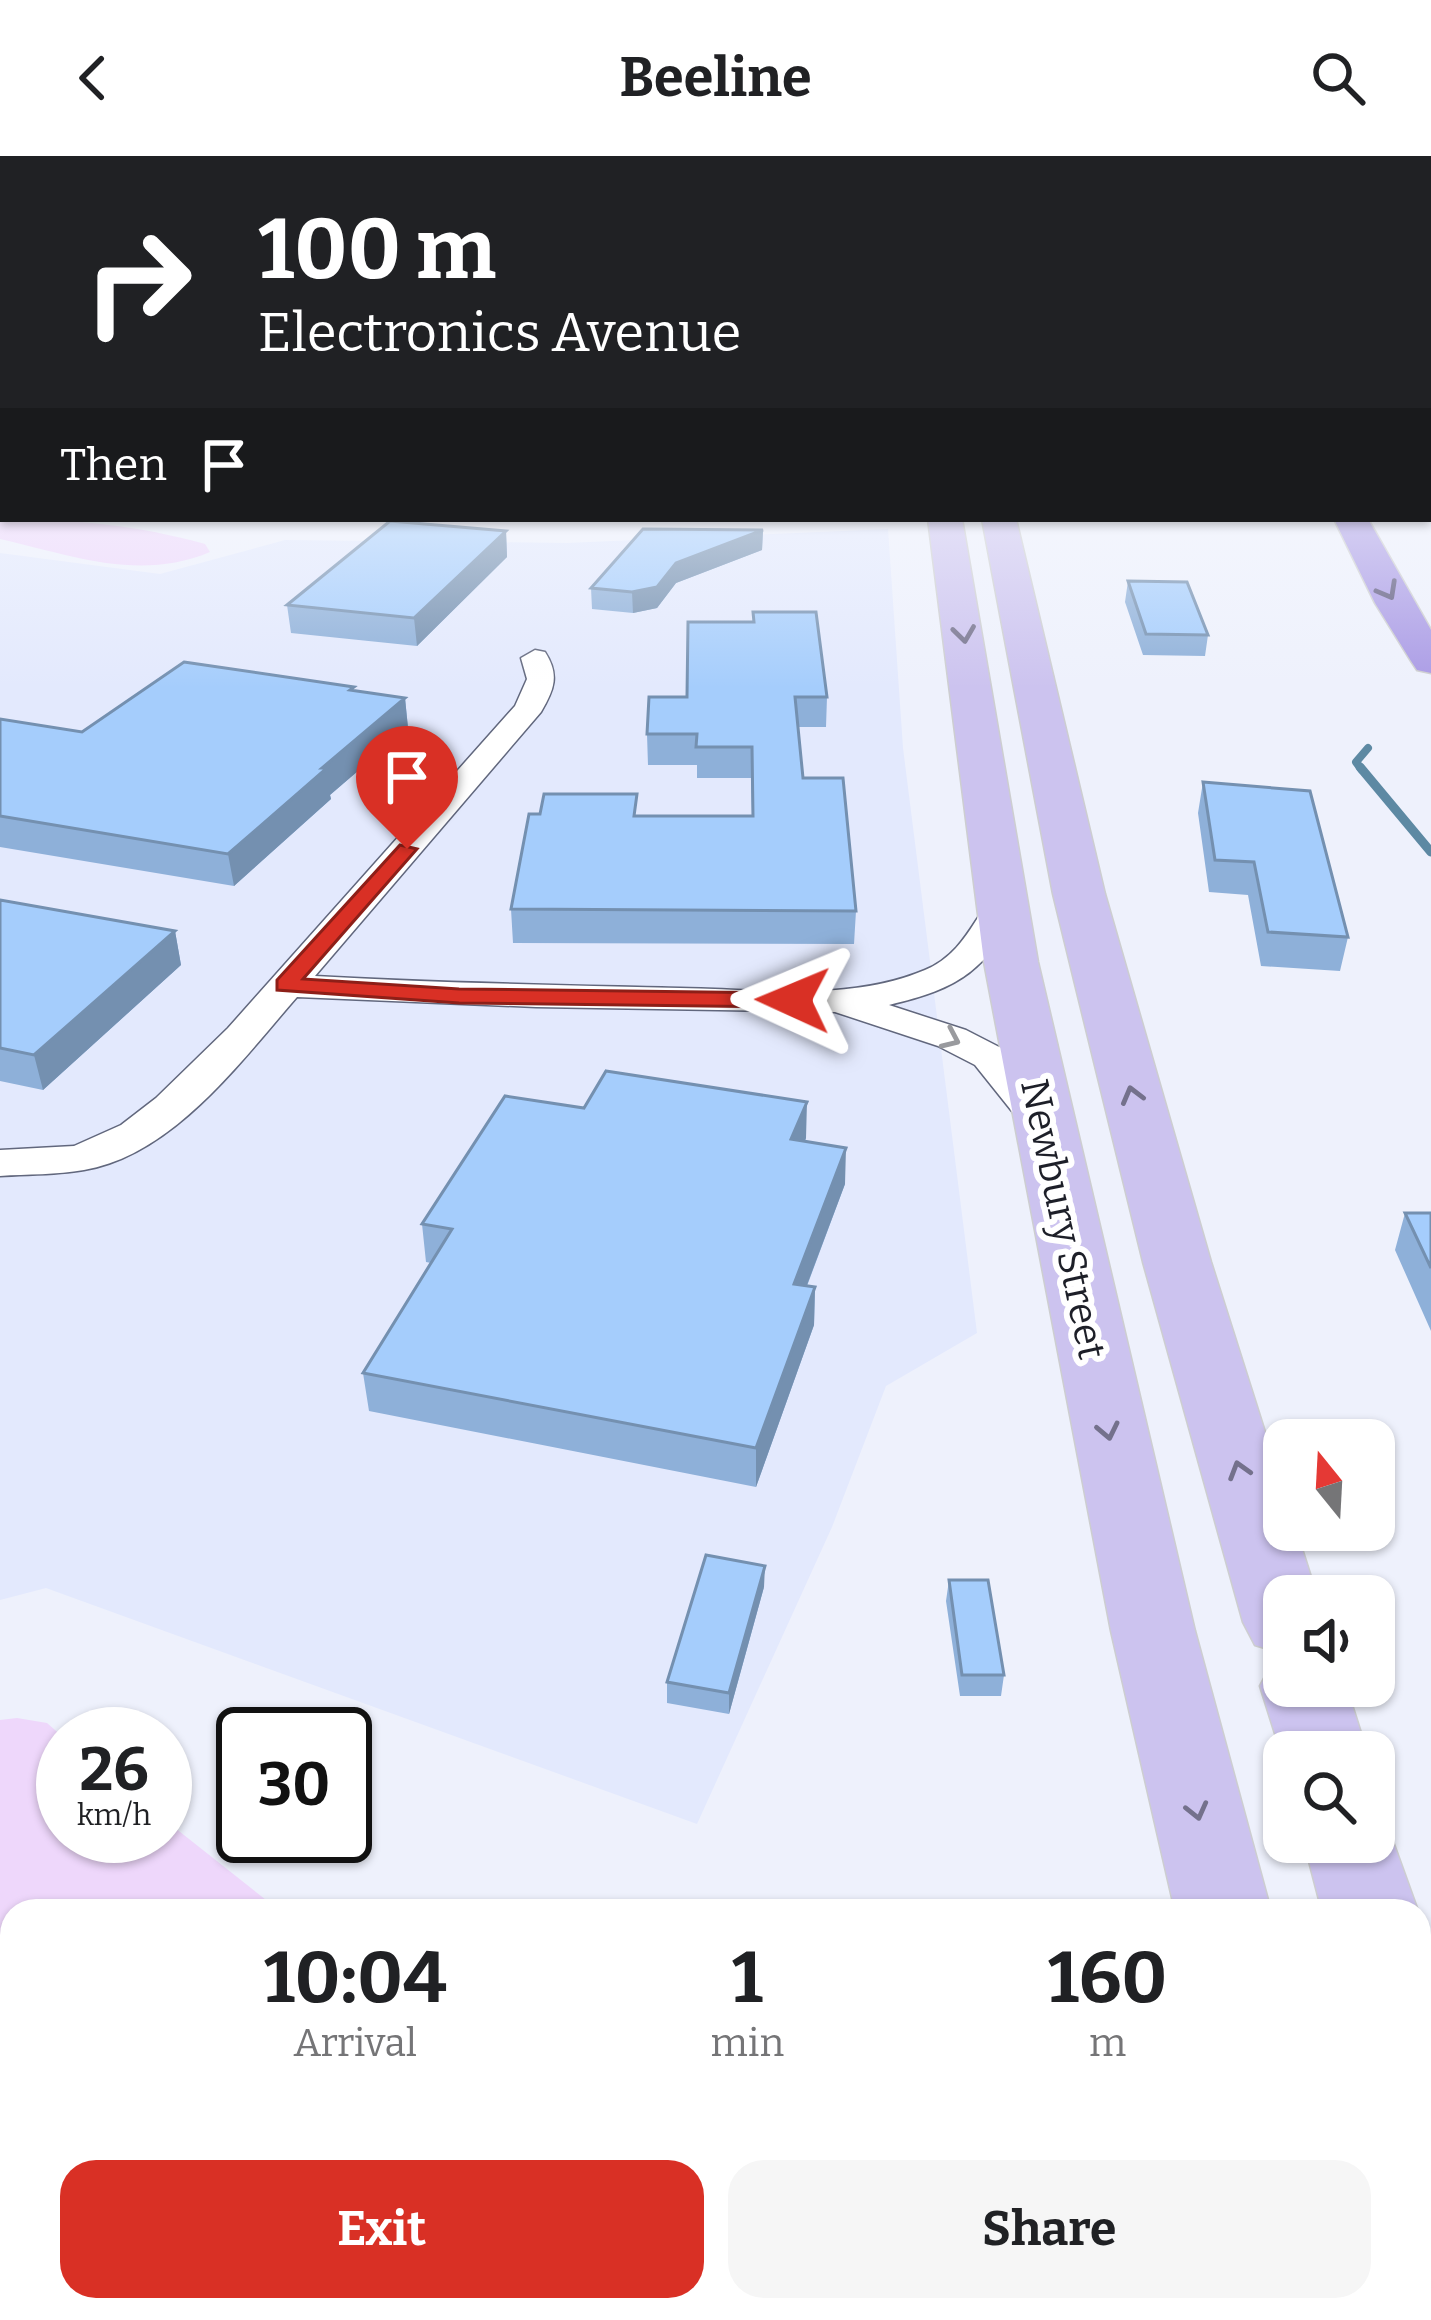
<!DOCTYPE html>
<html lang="en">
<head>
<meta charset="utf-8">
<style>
	body { margin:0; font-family:Bitter,serif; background:#f6f6f6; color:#202124; height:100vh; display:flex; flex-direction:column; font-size:45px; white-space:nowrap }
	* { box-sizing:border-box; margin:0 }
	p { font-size:39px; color:#757577 }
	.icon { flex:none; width:66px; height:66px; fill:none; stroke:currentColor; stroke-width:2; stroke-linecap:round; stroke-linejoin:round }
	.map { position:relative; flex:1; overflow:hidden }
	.side { position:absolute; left:0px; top:1743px; width:1431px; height:423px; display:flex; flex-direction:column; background:#fff; border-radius:36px 36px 0 0; box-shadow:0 3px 9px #0004 }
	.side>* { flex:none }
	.banner { position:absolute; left:0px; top:0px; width:1431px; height:366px; box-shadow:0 3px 9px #0004; background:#202124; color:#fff; overflow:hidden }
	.needle { width:78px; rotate:342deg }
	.controls { position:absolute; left:1263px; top:1263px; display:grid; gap:24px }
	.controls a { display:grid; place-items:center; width:132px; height:132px; border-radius:24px; background:#fff; box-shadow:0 3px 9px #0004; font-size:60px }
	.speed { position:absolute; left:36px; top:1551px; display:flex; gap:24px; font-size:60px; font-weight:700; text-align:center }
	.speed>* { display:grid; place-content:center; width:156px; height:156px; border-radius:50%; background:#fff; box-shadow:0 3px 9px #0004; line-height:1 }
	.speed small { font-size:30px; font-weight:400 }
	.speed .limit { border:6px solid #111; border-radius:18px; background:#fff; color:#111 }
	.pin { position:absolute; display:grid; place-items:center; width:102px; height:102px; color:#fff; margin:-123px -51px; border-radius:50% 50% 50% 0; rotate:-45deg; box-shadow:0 0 12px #0007 }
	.pin .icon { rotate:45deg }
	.me { position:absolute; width:132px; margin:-66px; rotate:271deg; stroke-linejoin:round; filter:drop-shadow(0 0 9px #0008) }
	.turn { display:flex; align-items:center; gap:42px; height:252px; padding:0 60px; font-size:54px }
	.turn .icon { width:156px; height:156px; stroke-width:2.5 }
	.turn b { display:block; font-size:84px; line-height:102px }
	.then { display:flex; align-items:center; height:114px; padding:0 60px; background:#0003; gap:24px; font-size:45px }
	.eta { display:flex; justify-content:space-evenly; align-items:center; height:204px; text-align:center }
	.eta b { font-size:72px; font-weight:700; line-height:84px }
	.cta { display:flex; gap:24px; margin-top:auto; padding:24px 60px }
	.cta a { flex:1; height:138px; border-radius:36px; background:#d93025; color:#fff; font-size:48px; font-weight:700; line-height:138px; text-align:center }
	.cta a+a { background:#f6f6f6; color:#202124 }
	header { display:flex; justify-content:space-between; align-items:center; height:156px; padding:0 60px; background:#fff; font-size:54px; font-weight:700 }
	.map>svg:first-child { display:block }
	.built { fill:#e3e9fd }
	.green { fill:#eed7fb }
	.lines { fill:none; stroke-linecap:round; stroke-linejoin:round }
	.stream-far2 { stroke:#5d89a3; stroke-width:8 }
	.stream-far1 { stroke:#5d89a3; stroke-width:9 }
	.stream { stroke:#5d89a3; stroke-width:18 }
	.street-casing { stroke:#61677d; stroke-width:3 }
	.primary-casing { stroke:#cdced0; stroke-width:3 }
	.highway-casing { stroke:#cdced0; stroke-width:3 }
	.street { fill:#fff; fill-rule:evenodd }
	.primary { fill:#ccc3ef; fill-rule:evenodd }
	.highway { fill:#aa9be5; fill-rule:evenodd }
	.wall { fill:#8eb0d9 }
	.shaded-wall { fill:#7490b0 }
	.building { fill:#a5cdfc; stroke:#7490b0; stroke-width:3 }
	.oneway { stroke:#5c577d }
	.oneway2 { stroke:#74718c }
	.oneway3 { stroke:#999a9e }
	.route { fill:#d93025; stroke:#8d1f18; stroke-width:3 }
	.labels { text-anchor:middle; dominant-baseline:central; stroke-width:12; stroke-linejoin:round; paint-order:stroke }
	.street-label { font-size:39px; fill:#1d1f28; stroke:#fff }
</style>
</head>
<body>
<header><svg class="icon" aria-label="back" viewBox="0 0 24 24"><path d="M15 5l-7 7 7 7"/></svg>Beeline<svg class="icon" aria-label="search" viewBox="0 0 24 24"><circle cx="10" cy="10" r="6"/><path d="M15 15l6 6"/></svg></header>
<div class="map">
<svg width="1431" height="2164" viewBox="0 0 1431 2164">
	<rect width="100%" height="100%" fill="#eef1fc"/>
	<!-- built -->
	<path class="built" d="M 888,373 L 903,592 L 977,1177 L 886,1230 L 832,1371 L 697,1668 L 46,1432 L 0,1444 L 0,397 L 160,418 L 285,384 L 567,387 Z"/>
	<!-- green -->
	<path class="green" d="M 0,345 L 3,363 C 73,363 137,369 205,388 L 210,396 C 139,426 71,399 0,383 Z
		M 17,1562 L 47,1567 L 63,1581 L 63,1680 L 165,1680 L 165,1664 L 280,1755 L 12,1755 L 12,2037 L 0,2038 L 0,1564 Z
		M 557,2154 L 1090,2154 L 1096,2164 L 589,2164 Z"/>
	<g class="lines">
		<!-- stream-far2 -->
		<path class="stream-far2" d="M 1362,614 L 1356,606 L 1368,592"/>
		<!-- stream-far1 -->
		<path class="stream-far1" d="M 1360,611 L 1431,696"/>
		<!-- stream -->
		<path class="stream" d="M 0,1933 L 12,1932
			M 978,2154 L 1005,2164"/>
		<defs>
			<path id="street" d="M 535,494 L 545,496 C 560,519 554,534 541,556 L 315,820 C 437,827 559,829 680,832 C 760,833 849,846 925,814 C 959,800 971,770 991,742 L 1015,742 L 1021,749 C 985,814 962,832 889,849 L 966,874 L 1003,893 L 1063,965 L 1057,974 L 1042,977 L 1027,974 L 975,909 L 938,890 L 835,856 L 536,851 L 297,841 C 241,905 173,999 84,1014 C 57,1019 27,1018 0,1020 L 0,994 L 74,990 L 121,969 L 156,942 L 228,872 L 515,550 L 527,523 L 521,502 Z"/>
			<path id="primary" d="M 928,363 L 962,363 L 1038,806 L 1195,1475 L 1271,1755 L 1175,1755 L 1111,1475 L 984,806 Z
				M 982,363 L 1016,363 L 1105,738 L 1211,1106 L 1284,1336 L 1284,1374 L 1296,1374 L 1317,1440 L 1284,1440 L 1284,1498 L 1255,1489 L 1243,1466 L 1143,1106 L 1053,738 Z
				M 1284,1502 L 1284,1530 L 1346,1530 L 1367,1596 L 1284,1596 L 1284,1606 L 1260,1530 L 1273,1506 Z
				M 1374,1655 L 1383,1658 L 1418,1755 L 1322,1755 L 1304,1686 L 1374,1686 Z
				M 1419,1869 L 1431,1874 L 1431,2010 L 1419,2005 Z
				M 1261,2154 L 1373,2154 L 1376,2164 L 1262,2164 Z"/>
			<path id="highway" d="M 1428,325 L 1431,326 L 1431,349 L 1428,348 Z
				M 1334,363 L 1368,363 L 1431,474 L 1431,517 L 1417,514 L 1411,505 L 1375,447 Z"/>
		</defs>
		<!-- street casing -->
		<use href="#street" class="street-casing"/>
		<!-- primary casing -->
		<use href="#primary" class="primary-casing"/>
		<!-- highway casing -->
		<use href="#highway" class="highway-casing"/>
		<!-- street -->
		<use href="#street" class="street"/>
		<!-- primary -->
		<use href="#primary" class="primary"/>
		<!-- highway -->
		<use href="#highway" class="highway"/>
	</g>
	<!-- wall -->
	<path class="wall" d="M 763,374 L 762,394 L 676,427 L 657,452 L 633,457 L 592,453 L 591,432 Z
		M 506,375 L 507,401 L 417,490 L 291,477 L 287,449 Z
		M 1128,425 L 1208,479 L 1205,500 L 1143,499 L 1125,446 Z
		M 753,456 L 827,541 L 826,571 L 798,571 L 803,622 L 856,755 L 854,788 L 513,787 L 511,753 L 637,660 L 752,660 L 751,622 L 697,622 L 697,609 L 648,609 L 647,578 L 687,541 L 753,466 Z
		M 355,535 L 405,542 L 408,572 L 330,639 L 331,643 L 234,730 L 0,691 L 0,563 L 82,576 Z
		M 1203,626 L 1348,781 L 1340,815 L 1261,810 L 1248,739 L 1209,736 L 1198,657 Z
		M 0,744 L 175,775 L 181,809 L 43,934 L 0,925 Z
		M 584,952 L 806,982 L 805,985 L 845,1028 L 807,1130 L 815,1131 L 814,1169 L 756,1331 L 369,1255 L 363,1217 L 431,1107 L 426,1106 L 422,1068 Z
		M 1405,1057 L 1431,1057 L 1431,1175 L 1395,1094 Z
		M 949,1424 L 1004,1519 L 1001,1540 L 960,1540 L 946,1445 Z
		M 764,1431 L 729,1558 L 667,1547 L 667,1526 Z"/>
	<!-- shaded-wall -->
	<path class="shaded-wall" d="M 763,374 L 762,394 L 676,427 L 657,452 L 633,457 L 632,436 L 676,407 Z
		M 506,375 L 507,401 L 417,490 L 414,462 Z
		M 405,542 L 408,572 L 330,639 L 331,643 L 234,730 L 228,698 L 322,612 Z
		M 175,775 L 181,809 L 43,934 L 34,899 Z
		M 807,946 L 806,982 L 790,1020 L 791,983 Z
		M 846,992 L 845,1028 L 793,1166 L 794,1128 Z
		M 815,1131 L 814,1169 L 756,1331 L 756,1292 Z
		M 765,1410 L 764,1431 L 729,1558 L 729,1537 Z"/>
	<!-- building -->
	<path class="building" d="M 390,365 L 506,375 L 414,462 L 287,449 Z
		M 643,373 L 763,374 L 676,407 L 657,431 L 632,436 L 591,432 Z
		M 1128,425 L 1187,426 L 1208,479 L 1146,478 Z
		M 753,456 L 816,456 L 827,541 L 795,541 L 803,622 L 843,622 L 856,755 L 511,753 L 529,658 L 540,658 L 544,638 L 637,638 L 634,660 L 753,660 L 752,591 L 696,591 L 697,578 L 647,578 L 649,541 L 687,541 L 688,466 L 754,466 Z
		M 184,506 L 354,531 L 350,534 L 405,542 L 322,612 L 327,612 L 228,698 L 0,660 L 0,563 L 82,576 Z
		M 1203,626 L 1310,635 L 1348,781 L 1268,776 L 1254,706 L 1215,704 Z
		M 0,744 L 175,775 L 34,899 L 0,892 Z
		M 606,915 L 807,946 L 791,983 L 846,992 L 794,1128 L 815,1131 L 756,1292 L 363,1217 L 452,1073 L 422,1068 L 505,940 L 584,952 Z
		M 1405,1057 L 1431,1057 L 1431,1112 Z
		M 706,1399 L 765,1410 L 729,1537 L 667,1526 Z
		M 949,1424 L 988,1424 L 1004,1519 L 962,1519 Z"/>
	<!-- one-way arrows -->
	<defs><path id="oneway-chevron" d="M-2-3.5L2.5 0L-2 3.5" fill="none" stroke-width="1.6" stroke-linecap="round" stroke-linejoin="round" transform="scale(3)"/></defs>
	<use class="oneway" href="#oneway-chevron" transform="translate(1388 435) rotate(61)"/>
	<g class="oneway2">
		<use href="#oneway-chevron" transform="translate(964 478) rotate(82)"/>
		<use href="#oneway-chevron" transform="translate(1132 939) rotate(-105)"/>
		<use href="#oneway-chevron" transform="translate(1108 1275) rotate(78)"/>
		<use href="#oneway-chevron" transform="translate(1239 1314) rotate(-107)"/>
		<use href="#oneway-chevron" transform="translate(1197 1655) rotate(76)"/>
	</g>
	<use class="oneway3" href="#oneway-chevron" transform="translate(951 883) rotate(24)"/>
	<!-- sky -->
	<linearGradient id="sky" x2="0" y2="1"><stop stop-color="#7bb5e2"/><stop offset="0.43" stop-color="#f7f9fe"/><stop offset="1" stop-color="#f7f9fe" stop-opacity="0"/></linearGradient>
	<rect width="1431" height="532" fill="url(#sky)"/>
	<!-- route -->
	<path class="route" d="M 400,689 L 417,693 L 303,823 L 459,833 L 793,837 L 804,844 L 793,851 L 459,847 L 277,834 L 277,824 Z"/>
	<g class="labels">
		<!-- street labels -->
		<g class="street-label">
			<text transform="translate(1063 1063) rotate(78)">Newbury Street</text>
		</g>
	</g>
</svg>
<div class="controls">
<a><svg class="needle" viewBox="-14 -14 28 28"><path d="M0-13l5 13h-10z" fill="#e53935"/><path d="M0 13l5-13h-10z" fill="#757577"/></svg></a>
<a><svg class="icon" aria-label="sound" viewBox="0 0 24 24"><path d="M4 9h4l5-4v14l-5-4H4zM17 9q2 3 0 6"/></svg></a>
<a><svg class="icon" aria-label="search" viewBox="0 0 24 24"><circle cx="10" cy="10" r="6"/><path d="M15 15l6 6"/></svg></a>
</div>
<div class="speed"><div>26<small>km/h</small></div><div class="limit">30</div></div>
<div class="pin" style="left:407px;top:693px;background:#d93025"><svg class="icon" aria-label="arrive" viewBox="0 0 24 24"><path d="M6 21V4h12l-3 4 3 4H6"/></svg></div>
<svg class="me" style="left:793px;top:844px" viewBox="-20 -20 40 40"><path d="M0-17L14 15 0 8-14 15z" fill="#d93025" stroke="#fff" stroke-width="4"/></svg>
<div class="banner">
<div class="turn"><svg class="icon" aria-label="right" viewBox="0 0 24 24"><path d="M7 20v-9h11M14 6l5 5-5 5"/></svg><div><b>100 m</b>Electronics Avenue</div></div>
<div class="then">Then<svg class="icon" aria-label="arrive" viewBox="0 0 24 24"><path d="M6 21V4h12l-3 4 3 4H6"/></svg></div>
</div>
<section class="side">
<div class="eta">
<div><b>10:04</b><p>Arrival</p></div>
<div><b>1</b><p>min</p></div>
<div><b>160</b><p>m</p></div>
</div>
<div class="cta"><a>Exit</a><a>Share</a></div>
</section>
</div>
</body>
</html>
